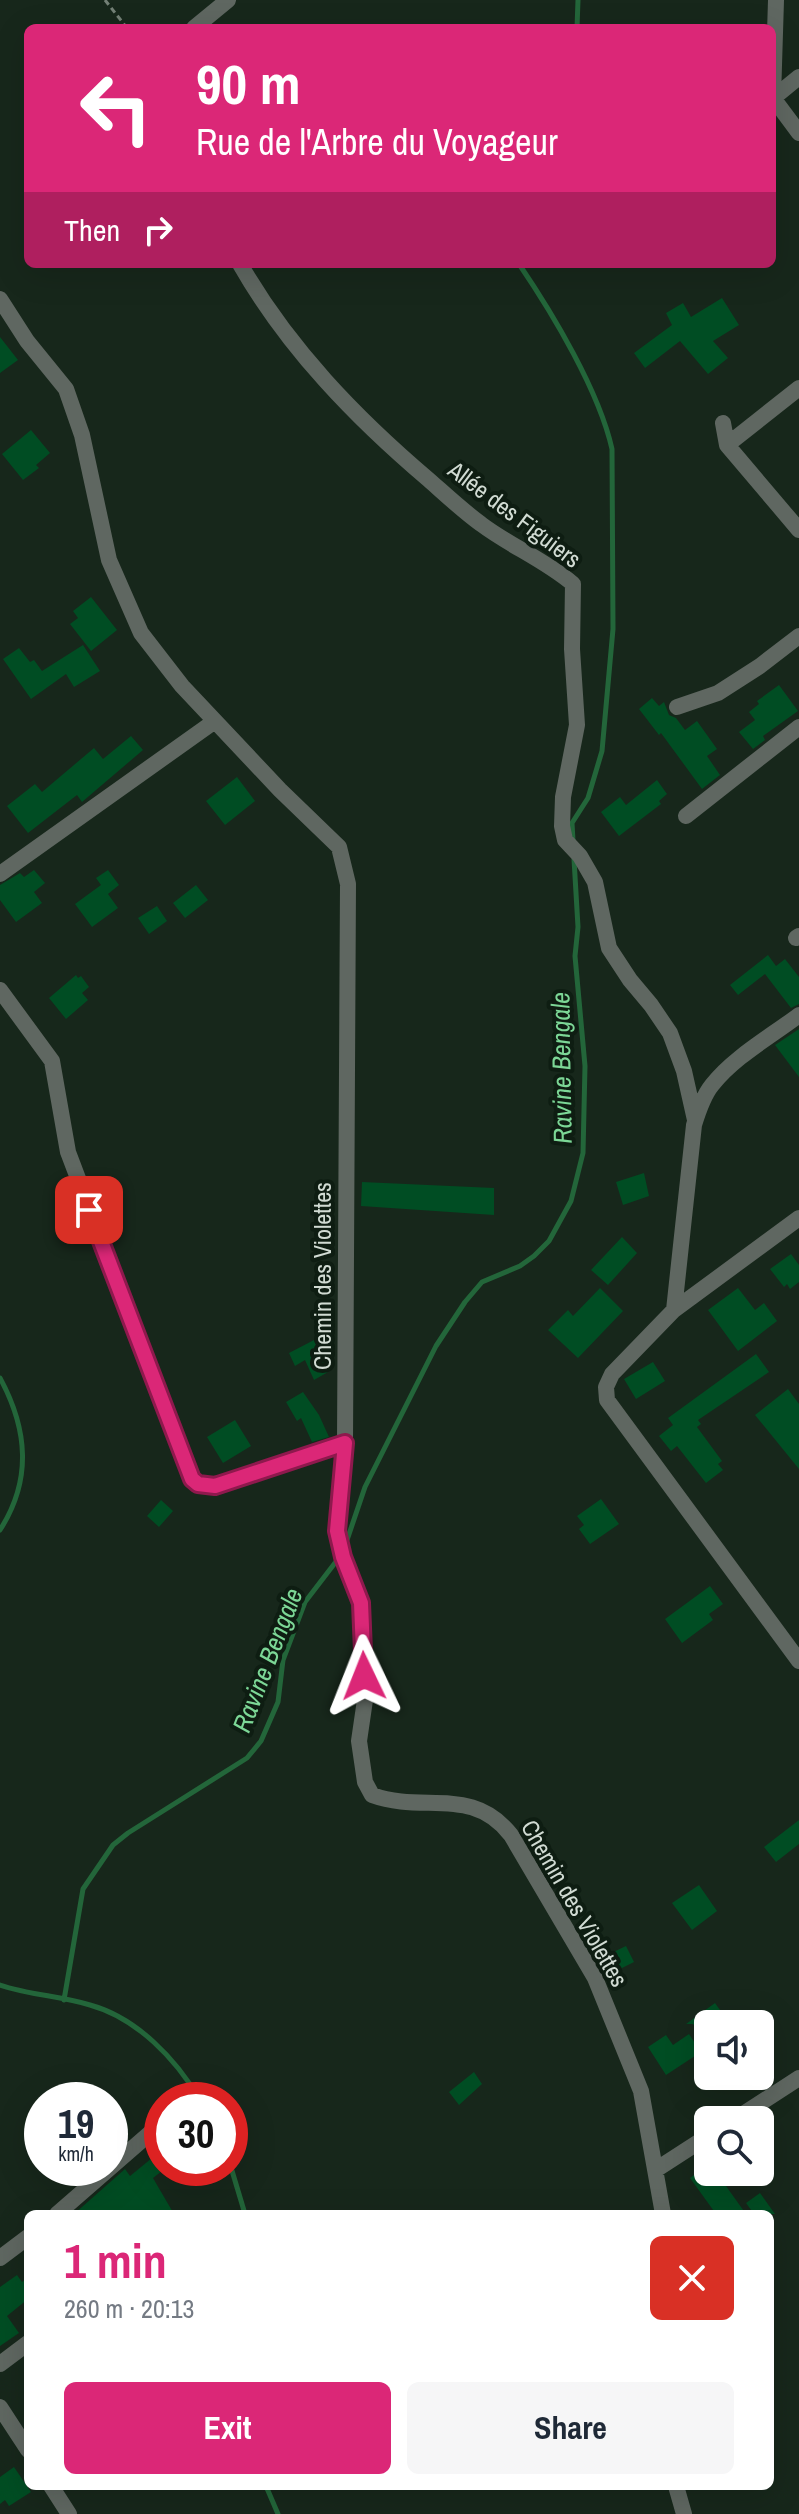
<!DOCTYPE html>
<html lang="en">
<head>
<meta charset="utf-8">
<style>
	body { margin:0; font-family:"Archivo Narrow",sans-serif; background:#f6f6f7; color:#1f2937; height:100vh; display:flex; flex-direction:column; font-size:30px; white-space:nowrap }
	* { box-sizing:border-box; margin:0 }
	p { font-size:26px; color:#747a83 }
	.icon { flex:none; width:44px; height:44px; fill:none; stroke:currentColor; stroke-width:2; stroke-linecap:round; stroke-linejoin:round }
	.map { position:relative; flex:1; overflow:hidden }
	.side { position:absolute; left:24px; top:2210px; width:750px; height:280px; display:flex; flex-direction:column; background:#fff; border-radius:12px; box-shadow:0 8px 32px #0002 }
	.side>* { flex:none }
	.banner { position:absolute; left:24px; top:24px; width:752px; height:244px; border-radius:12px; box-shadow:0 8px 32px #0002; background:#db2777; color:#fff; overflow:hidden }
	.controls { position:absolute; left:694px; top:2010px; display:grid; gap:16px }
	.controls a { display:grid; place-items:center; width:80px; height:80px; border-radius:12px; background:#fff; box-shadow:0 8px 32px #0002; font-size:40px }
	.speed { position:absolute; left:24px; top:2082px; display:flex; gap:16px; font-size:40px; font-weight:700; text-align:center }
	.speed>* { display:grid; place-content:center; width:104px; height:104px; border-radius:50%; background:#fff; box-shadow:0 8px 32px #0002; line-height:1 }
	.speed small { font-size:20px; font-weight:400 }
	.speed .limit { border:12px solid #d22; background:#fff; color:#111 }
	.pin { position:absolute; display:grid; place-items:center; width:68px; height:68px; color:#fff; margin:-34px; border-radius:16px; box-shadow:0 4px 12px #0006 }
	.me { position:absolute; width:88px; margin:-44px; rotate:358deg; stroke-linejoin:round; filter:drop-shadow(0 0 6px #0008) }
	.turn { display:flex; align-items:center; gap:28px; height:168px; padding:0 40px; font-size:36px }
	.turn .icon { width:104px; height:104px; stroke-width:2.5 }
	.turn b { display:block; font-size:56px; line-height:68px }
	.then { display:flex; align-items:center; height:76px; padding:0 40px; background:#0003; gap:16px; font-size:30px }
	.round { display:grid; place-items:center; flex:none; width:84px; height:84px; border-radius:12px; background:#f6f6f7 }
	.head { display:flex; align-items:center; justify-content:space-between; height:136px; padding:0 40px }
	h1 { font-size:48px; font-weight:800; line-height:60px; color:#db2777 }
	.cta { display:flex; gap:16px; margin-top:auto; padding:16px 40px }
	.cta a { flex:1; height:92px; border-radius:12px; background:#db2777; color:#fff; font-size:32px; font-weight:800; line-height:92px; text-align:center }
	.cta a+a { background:#f6f6f7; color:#1f2937 }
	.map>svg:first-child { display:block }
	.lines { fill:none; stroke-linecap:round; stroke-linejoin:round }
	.stream { stroke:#23663a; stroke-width:5 }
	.building { fill:#004d23 }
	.path { stroke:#738076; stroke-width:3; stroke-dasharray:6 4; stroke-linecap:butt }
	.street { stroke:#5f6761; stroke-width:16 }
	.route-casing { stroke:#8e194d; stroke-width:20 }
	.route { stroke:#db2777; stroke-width:14 }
	.labels { text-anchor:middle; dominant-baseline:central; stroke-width:8; stroke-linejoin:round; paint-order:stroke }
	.street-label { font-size:24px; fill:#d1dbd3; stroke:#0e1d12 }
	.water-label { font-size:26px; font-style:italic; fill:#7cd796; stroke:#0e1d12 }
</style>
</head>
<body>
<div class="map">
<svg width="799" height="2514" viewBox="0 0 799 2514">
	<rect width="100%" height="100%" fill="#17271b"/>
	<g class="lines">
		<!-- stream -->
		<path class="stream" d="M 577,28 L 578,0
			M 519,264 C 553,314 599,391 612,449 L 613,629 L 602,751 L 588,798 L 572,823 L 573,841
			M 0,1378 C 28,1430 32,1480 0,1530
			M 346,1543 L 365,1487 L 436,1346 L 465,1302 L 482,1282 L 520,1266 L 534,1256 L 549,1241 L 571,1201 L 583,1153 L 585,1066 L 575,956 L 578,927 L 574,859
			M 0,1985 C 30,1995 60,1996 90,2005 C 137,2018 176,2059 200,2100
			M 64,2000 L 83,1889 L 113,1845 L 128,1833 L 247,1758 L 261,1741 L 278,1702 L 283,1660 L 305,1602 L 338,1559
			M 230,2164 L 245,2214
			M 266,2486 L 278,2514"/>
	</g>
	<!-- building -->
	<path class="building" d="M 722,298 L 739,325 L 713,341 L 728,358 L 708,374 L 680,341 L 645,368 L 634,353 L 672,325 L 666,313 L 683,303 L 691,317 Z
		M 0,337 L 18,360 L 0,373 Z
		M 31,430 L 50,453 L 36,465 L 39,468 L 23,480 L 2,454 Z
		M 91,597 L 117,630 L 91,651 L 70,624 L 78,618 L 73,611 Z
		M 83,645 L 100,671 L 74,687 L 66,674 L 31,699 L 3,659 L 19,648 L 30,662 L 34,660 L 42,671 Z
		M 779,685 L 798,711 L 763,736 L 765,740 L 753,749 L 739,732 L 755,720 L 749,712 L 759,704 L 757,701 Z
		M 652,698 L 659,706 L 664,702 L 669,715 L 676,718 L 685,730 L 697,721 L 717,749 L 707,756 L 720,775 L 702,789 L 661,733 L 659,735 L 639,709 Z
		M 131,736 L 143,750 L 82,802 L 77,795 L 28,833 L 7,806 L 35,784 L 42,792 L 94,748 L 103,759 Z
		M 237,777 L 255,801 L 225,825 L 206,801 Z
		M 657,780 L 667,794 L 659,801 L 661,804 L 619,836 L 601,812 L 620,797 L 626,805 Z
		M 34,870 L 45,883 L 34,892 L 42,903 L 16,922 L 0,900 L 0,885 L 20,873 L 24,877 Z
		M 108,870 L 119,885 L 108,894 L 118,908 L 92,927 L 75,904 L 101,885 L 96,878 Z
		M 196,885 L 208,900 L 185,918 L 173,903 Z
		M 157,906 L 167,921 L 149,934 L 138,918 Z
		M 768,955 L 776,966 L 785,959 L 799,977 L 799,1004 L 791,1008 L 765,974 L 738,995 L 730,985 Z
		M 76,975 L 78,978 L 81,976 L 89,987 L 82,993 L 88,1000 L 66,1019 L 49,998 Z
		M 799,1029 L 799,1077 L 775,1045 Z
		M 644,1173 L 649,1196 L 623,1205 L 616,1182 Z
		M 362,1182 L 494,1188 L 494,1215 L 361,1206 Z
		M 622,1237 L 637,1253 L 608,1285 L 591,1270 Z
		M 791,1254 L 799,1265 L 799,1282 L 790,1289 L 787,1284 L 784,1287 L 770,1269 Z
		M 600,1288 L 623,1311 L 578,1358 L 548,1330 L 568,1310 L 573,1316 Z
		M 738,1288 L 755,1310 L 764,1303 L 777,1321 L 738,1351 L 708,1310 Z
		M 314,1340 L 328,1372 L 314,1380 L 305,1360 L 295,1366 L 289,1353 Z
		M 756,1354 L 769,1372 L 698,1420 L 701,1424 L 697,1427 L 722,1461 L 718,1464 L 723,1470 L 706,1483 L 677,1446 L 671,1451 L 659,1436 L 673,1425 L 668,1418 Z
		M 653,1362 L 665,1381 L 636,1399 L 624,1379 Z
		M 788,1389 L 799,1404 L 799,1469 L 755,1415 Z
		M 303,1392 L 319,1415 L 329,1437 L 312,1442 L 301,1418 L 297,1421 L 286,1402 Z
		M 235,1420 L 251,1446 L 223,1463 L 207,1437 Z
		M 601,1499 L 619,1524 L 590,1544 L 579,1529 L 584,1525 L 577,1516 Z
		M 161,1500 L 173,1511 L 159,1527 L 147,1516 Z
		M 710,1586 L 723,1604 L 709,1614 L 713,1620 L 682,1643 L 665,1619 Z
		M 799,1820 L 799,1844 L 776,1862 L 764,1847 Z
		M 699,1885 L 717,1911 L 692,1930 L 672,1903 Z
		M 626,1946 L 634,1962 L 612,1973 L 605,1956 Z
		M 715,2003 L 730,2024 L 708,2024 L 708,2046 L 693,2024 L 686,2024 Z
		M 689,2034 L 701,2052 L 666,2075 L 648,2047 L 666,2035 L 673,2045 Z
		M 474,2072 L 482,2084 L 459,2105 L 449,2092 Z
		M 152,2158 L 162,2171 L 153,2178 L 174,2214 L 74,2214 L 125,2169 L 130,2176 Z
		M 708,2164 L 708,2172 L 716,2172 L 746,2214 L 716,2214 L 690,2178 Z
		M 760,2193 L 775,2214 L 754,2214 L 746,2203 Z
		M 17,2275 L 22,2282 L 28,2277 L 28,2299 L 7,2316 L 19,2333 L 0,2346 L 0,2287 Z
		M 14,2467 L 31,2492 L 9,2506 L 5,2500 L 0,2504 L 0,2477 Z"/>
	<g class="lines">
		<!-- path -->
		<path class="path" d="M 105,0 L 127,28"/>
		<!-- street -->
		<path class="street" d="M 776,0 L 773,98 L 799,133
			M 194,28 L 228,0
			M 772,99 L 799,77
			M 240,264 C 288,348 356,418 429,480 C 446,495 463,511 481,524 C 510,546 545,560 573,584 L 572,649 L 577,725 L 563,797 L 562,826 L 565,840 L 580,856 L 595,882 L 609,948 L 630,980 L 651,1005 L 670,1033 L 684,1071 L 695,1120
			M 0,299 L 27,341 L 66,389 L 82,435 L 109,560 L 141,633 L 182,686 L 215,721 L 280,790 L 339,847 L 348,884 L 345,1443 L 337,1531 L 343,1557 L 361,1603 L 365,1700 L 359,1741 L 365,1782 L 372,1795 C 424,1814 472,1785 511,1835 L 595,1978 L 641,2091 L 663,2214
			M 723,423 L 727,445 L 799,530
			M 727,445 L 799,388
			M 677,707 L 718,693 L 760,666 L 799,636
			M 686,816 L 799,727
			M 0,874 L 215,721
			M 796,938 L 799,936
			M 0,990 L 52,1061 L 68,1152 L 192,1479 L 198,1484 L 215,1486 L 345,1443
			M 799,1218 L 674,1310 L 612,1374 L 606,1387 L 607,1400 L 799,1661
			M 674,1310 L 694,1125 C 698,1112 703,1096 712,1085 C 734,1057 770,1037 799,1015
			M 734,2120 L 799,2078
			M 657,2169 L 708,2136
			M 57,2214 L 157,2127
			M 0,2258 L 28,2237
			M 0,2364 L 28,2343
			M 0,2407 L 28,2450
			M 51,2486 L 69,2514
			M 676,2486 L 684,2514"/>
	</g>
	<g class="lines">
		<defs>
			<path id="route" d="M 89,1210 L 192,1479 L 198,1484 L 215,1486 L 345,1443 L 337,1531 L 343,1557 L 361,1603 L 364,1676"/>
		</defs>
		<!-- route casing -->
		<use href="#route" class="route-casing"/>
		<!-- route -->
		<use href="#route" class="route"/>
	</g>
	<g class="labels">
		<!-- street labels -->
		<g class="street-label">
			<text transform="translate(515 514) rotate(37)">Allée des Figuiers</text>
			<text transform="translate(322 1276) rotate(-90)">Chemin des Violettes</text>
			<text transform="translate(575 1903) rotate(60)">Chemin des Violettes</text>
		</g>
		<!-- water labels -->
		<g class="water-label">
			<text transform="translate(561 1068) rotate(-91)">Ravine Bengale</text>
			<text transform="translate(267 1660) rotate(-69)">Ravine Bengale</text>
		</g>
	</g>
</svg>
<div class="controls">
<a><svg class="icon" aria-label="sound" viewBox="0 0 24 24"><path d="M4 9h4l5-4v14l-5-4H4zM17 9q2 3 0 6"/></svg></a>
<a><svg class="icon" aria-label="search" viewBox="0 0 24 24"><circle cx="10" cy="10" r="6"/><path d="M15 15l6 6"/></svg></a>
</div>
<div class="speed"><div>19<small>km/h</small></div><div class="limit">30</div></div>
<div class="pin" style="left:89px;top:1210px;background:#d93025"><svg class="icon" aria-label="arrive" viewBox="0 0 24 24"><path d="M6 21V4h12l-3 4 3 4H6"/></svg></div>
<svg class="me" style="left:364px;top:1676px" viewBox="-20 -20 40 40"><path d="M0-17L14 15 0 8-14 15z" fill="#db2777" stroke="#fff" stroke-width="4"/></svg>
<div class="banner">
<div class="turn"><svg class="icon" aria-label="left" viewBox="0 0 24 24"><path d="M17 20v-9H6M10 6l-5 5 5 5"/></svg><div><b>90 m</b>Rue de l'Arbre du Voyageur</div></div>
<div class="then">Then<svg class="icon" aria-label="right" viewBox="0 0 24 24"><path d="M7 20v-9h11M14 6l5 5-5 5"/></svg></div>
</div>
<section class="side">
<div class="head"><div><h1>1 min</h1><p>260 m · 20:13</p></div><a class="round" style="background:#d93025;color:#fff"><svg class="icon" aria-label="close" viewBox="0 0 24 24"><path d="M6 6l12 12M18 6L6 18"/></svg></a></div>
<div class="cta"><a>Exit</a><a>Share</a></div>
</section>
</div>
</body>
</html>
